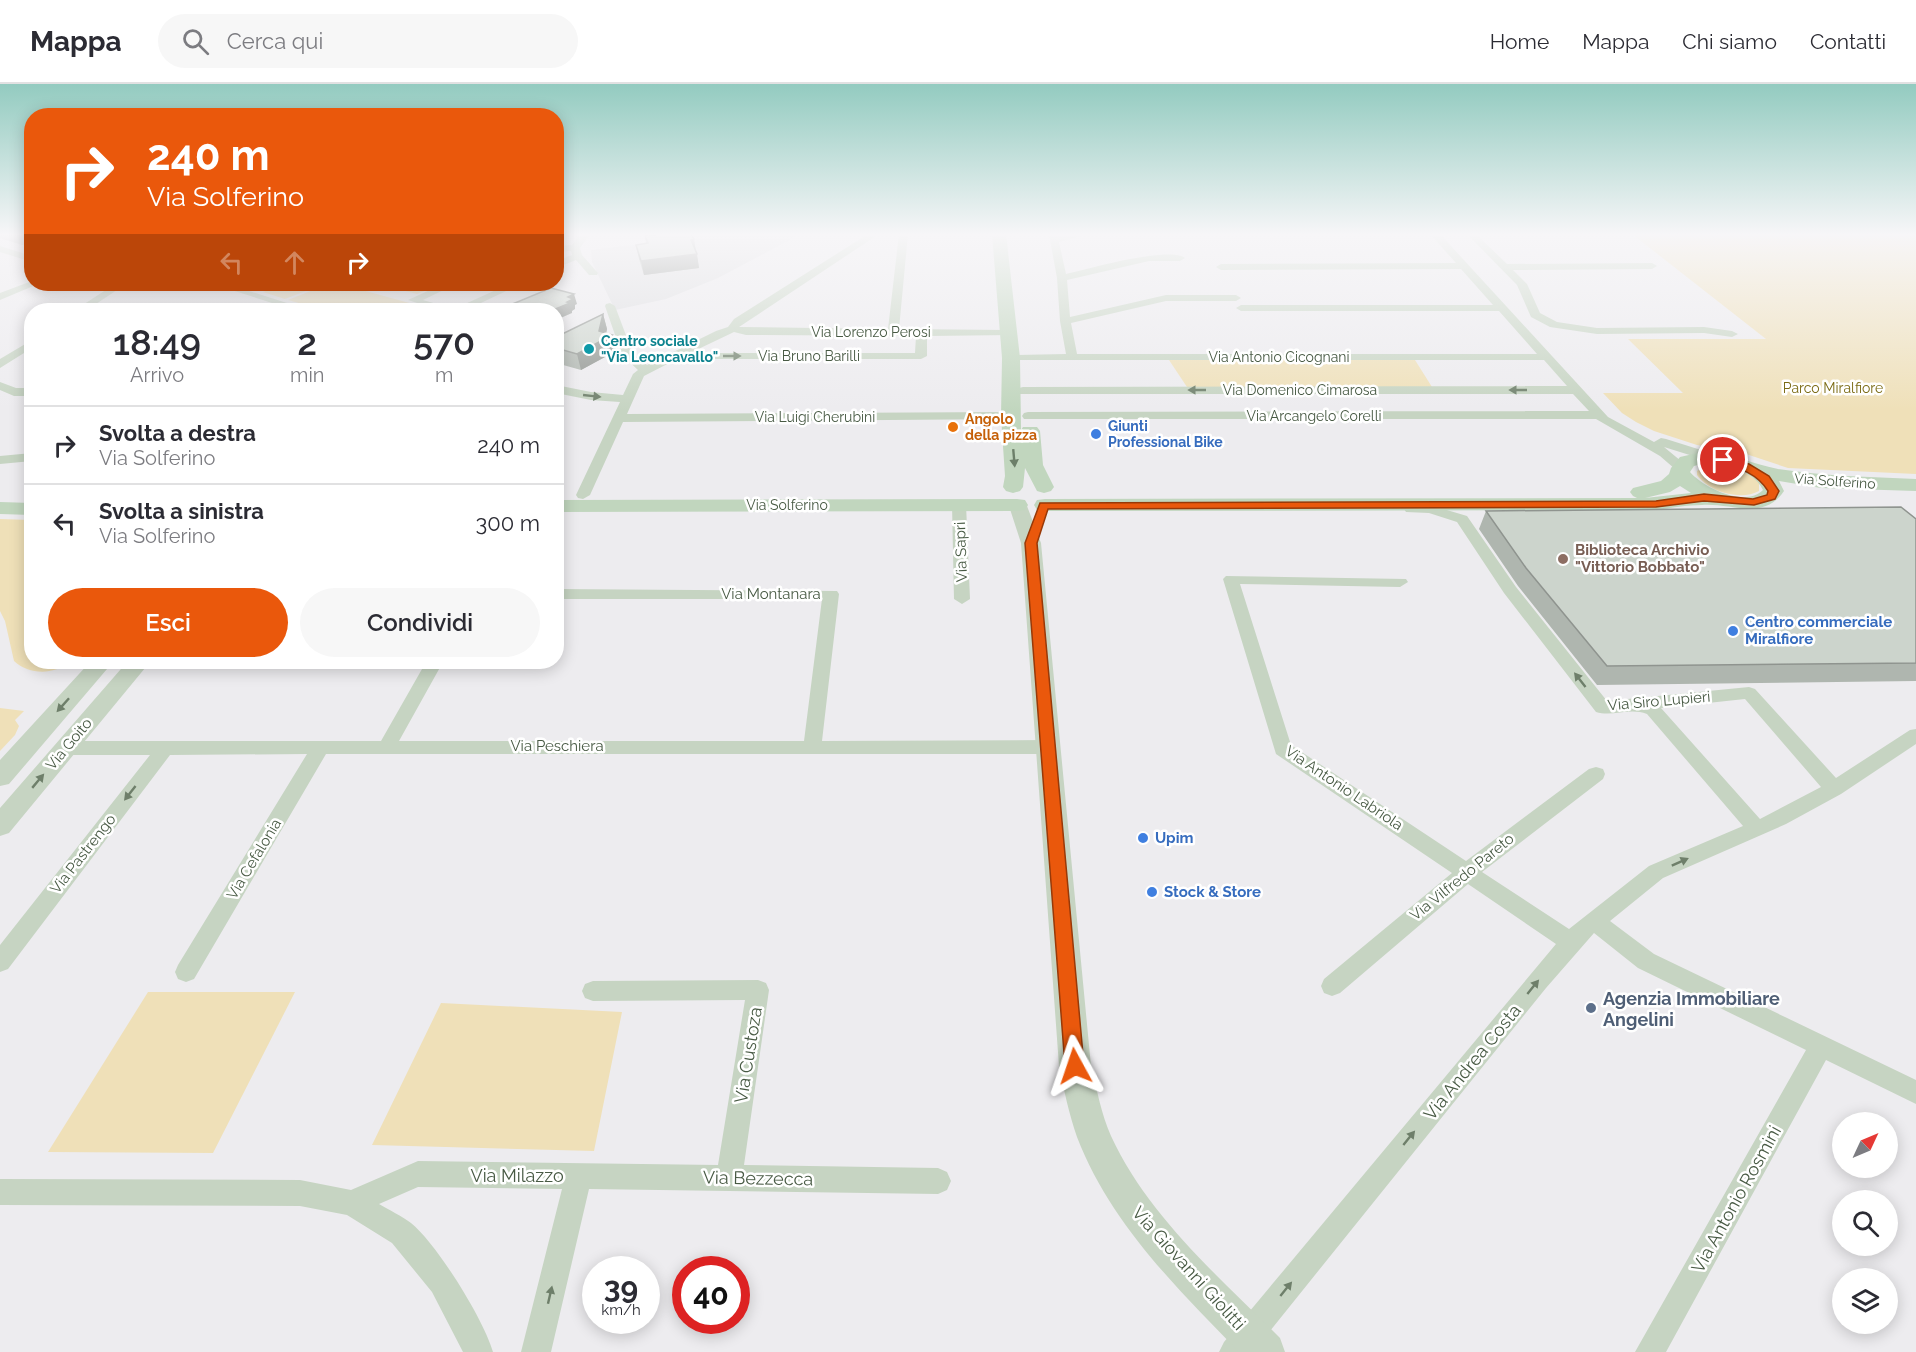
<!DOCTYPE html>
<html lang="it">
<head>
<meta charset="utf-8">
<style>
	body { margin:0; font-family:Raleway,sans-serif; background:#f7f7f7; color:#2b2b33; height:100vh; display:flex; flex-direction:column; font-size:22px; white-space:nowrap }
	* { box-sizing:border-box; margin:0 }
	p { font-size:20px; color:#7c7c81 }
	.icon { flex:none; width:33px; height:33px; fill:none; stroke:currentColor; stroke-width:2; stroke-linecap:round; stroke-linejoin:round }
	.map { position:relative; flex:1; overflow:hidden }
	.side { position:absolute; left:24px; top:219px; width:540px; height:366px; display:flex; flex-direction:column; background:#fff; border-radius:24px; box-shadow:0 3px 15px #0003 }
	.side>* { flex:none }
	.hud { position:absolute; left:24px; top:24px; width:540px; height:183px; border-radius:24px; box-shadow:0 3px 15px #0003; background:#ea580c; color:#fff; overflow:hidden }
	.needle { width:39px; rotate:46deg }
	.fabs { position:absolute; left:1832px; top:1028px; display:grid; gap:12px }
	.fabs a { display:grid; place-items:center; width:66px; height:66px; border-radius:50%; background:#fff; box-shadow:0 3px 15px #0003; font-size:30px }
	.speed { position:absolute; left:582px; top:1172px; display:flex; gap:12px; font-size:30px; font-weight:700; text-align:center }
	.speed>* { display:grid; place-content:center; width:78px; height:78px; border-radius:50%; background:#fff; box-shadow:0 3px 15px #0003; line-height:1 }
	.speed small { font-size:15px; font-weight:400 }
	.speed .limit { border:9px solid #d22; background:#fff; color:#111 }
	.pin { position:absolute; display:grid; place-items:center; width:51px; height:51px; color:#fff; margin:-26px; border:3px solid #fff; border-radius:50%; box-shadow:0 2px 6px #0007 }
	.me { position:absolute; width:66px; margin:-33px; rotate:355deg; stroke-linejoin:round; filter:drop-shadow(0 0 4px #0008) }
	.turn { display:flex; align-items:center; gap:21px; height:126px; padding:0 24px; font-size:27px }
	.turn .icon { width:78px; height:78px; stroke-width:2.5 }
	.turn b { display:block; font-size:42px; line-height:51px }
	.lanes { display:flex; align-items:center; height:57px; padding:0 24px; background:#0003; justify-content:center; gap:30px; direction:ltr }
	.lanes .off { opacity:.35 }
	.eta { display:flex; justify-content:space-evenly; align-items:center; height:102px; text-align:center }
	.eta b { font-size:36px; font-weight:600; line-height:42px }
	.button { display:flex; gap:12px; margin-top:auto; padding:12px 24px }
	.button a { flex:1; height:69px; border-radius:36px; background:#ea580c; color:#fff; font-size:24px; font-weight:600; line-height:69px; text-align:center }
	.button a+a { background:#f7f7f7; color:#2b2b33 }
	ul { padding:0; list-style:none }
	li { display:flex; align-items:center; gap:18px; height:78px; padding:0 24px; border-top:2px solid #e1e1e2 }
	li div { flex:1 }
	li b { display:block; font-size:22px }
	li em { font-style:normal }
	header { display:flex; align-items:center; gap:36px; box-sizing:border-box; height:84px; padding:0 30px; background:#fff; border-bottom:2px solid #e1e1e2 }
	header strong { font-size:28px }
	nav { display:flex; gap:33px; margin-inline-start:auto; font-size:21px }
	.search { width:420px; height:54px; background:#f7f7f7; display:flex; align-items:center; gap:15px; box-sizing:border-box; padding:0 21px; border-radius:33px; color:#7c7c81; font-size:22px }
	.map>svg:first-child { display:block }
	.education { fill:#dddee0 }
	.green { fill:#efe0b8 }
	.lines { fill:none; stroke-linecap:round; stroke-linejoin:round }
	.minor { fill:#c6d4c2; fill-rule:evenodd }
	.tertiary { fill:#c6d4c2; fill-rule:evenodd }
	.secondary { fill:#c1d6be; fill-rule:evenodd }
	.wall { fill:#afb6af }
	.shaded-wall { fill:#8f948f }
	.building { fill:#ccd4cc; stroke:#8f948f; stroke-width:1.5 }
	.oneway { fill:#6e7f6a }
	.oneway2 { fill:#6c7f69 }
	.route { fill:#ea580c; stroke:#983908; stroke-width:1.5 }
	.culture-dot { fill:#0f9aa8; stroke:#fff; stroke-width:2 }
	.food-dot { fill:#e8710a; stroke:#fff; stroke-width:2 }
	.shop-dot { fill:#3f7fe0; stroke:#fff; stroke-width:2 }
	.education-dot { fill:#8d6e63; stroke:#fff; stroke-width:2 }
	.service-dot { fill:#5c6f8a; stroke:#fff; stroke-width:2 }
	.labels { text-anchor:middle; dominant-baseline:central; stroke-width:5; stroke-linejoin:round; paint-order:stroke }
	.far-street-label { font-size:14px; fill:#485a44; stroke:#fff }
	.far-culture-label { font-size:14px; font-weight:bold; fill:#0d838f; stroke:#fff; text-anchor:start }
	.far-park-label { font-size:14px; fill:#7b6b15; stroke:#fff }
	.far-food-label { font-size:14px; font-weight:bold; fill:#c56008; stroke:#fff; text-anchor:start }
	.far-shop-label { font-size:14px; font-weight:bold; fill:#366cbe; stroke:#fff; text-anchor:start }
	.education-label { font-size:15px; font-weight:bold; fill:#785e54; stroke:#fff; text-anchor:start }
	.street-label { font-size:15px; fill:#485a44; stroke:#fff }
	.shop-label { font-size:15px; font-weight:bold; fill:#366cbe; stroke:#fff; text-anchor:start }
	.near-service-label { font-size:18px; font-weight:bold; fill:#4e5e75; stroke:#fff; text-anchor:start }
	.near-street-label { font-size:18px; fill:#485a44; stroke:#fff }
</style>
</head>
<body>
<header>
<strong>Mappa</strong>
<div class="search"><svg class="icon" aria-label="search" viewBox="0 0 24 24"><circle cx="10" cy="10" r="6"/><path d="M15 15l6 6"/></svg>Cerca qui</div>
<nav><a>Home</a><a>Mappa</a><a>Chi siamo</a><a>Contatti</a></nav>
</header>
<div class="map">
<svg width="1916" height="1268" viewBox="0 0 1916 1268">
	<rect width="100%" height="100%" fill="#edecef"/>
	<!-- education -->
	<path class="education" d="M 645,150 L 793,150 L 799,151 L 718,194 L 666,215 L 615,226 L 592,178 L 591,166 L 648,159 Z"/>
	<!-- green -->
	<path class="green" d="M 1632,150 L 1916,150 L 1916,390 L 1788,384 L 1740,368 L 1697,361 L 1654,347 L 1636,338 L 1622,329 L 1603,309 L 1683,309 L 1628,255 L 1766,255 Z
		M 285,200 L 324,200 L 285,215 L 263,208 Z
		M 328,200 L 340,200 L 435,226 L 324,226 L 288,216 Z
		M 379,200 L 441,200 L 417,210 Z
		M 1169,276 L 1415,276 L 1432,303 L 1187,303 Z
		M 1706,381 C 1725,380 1744,385 1759,398 L 1759,407 C 1741,417 1709,408 1697,391 L 1697,387 Z
		M 0,435 L 31,436 L 32,578 L 69,578 C 54,591 29,591 14,577 L 5,537 L 0,527 Z
		M 0,624 L 24,627 L 15,636 L 19,642 L 15,651 L 0,667 Z
		M 148,908 L 295,908 L 213,1069 L 48,1068 Z
		M 441,919 L 622,928 L 594,1067 L 372,1061 Z"/>
	<g class="lines">
		<!-- minor -->
		<path class="minor" d="M 580,150 L 590,150 L 580,164 L 582,171 L 598,189 L 597,191 L 589,191 L 576,176 L 556,184 L 556,177 L 572,171 L 571,167 L 556,168 L 556,162 L 572,161 Z
			M 868,150 L 879,150 L 739,243 L 888,245 L 899,150 L 908,150 L 899,245 L 1008,246 L 1012,247 L 1012,251 L 927,252 L 927,272 L 921,275 L 677,275 L 644,292 L 627,330 L 1010,328 L 1014,329 L 1016,332 L 1014,335 L 623,338 L 590,411 L 583,415 L 578,414 L 576,411 L 620,318 L 591,316 L 556,309 L 556,301 L 591,308 L 623,311 L 633,290 L 638,286 L 622,271 L 605,222 L 606,220 L 610,219 L 615,222 L 633,270 L 647,281 L 716,247 L 728,243 L 734,235 ZM 734,248 L 746,251 L 916,252 L 915,269 L 690,269 Z
			M 1049,150 L 1057,150 L 1058,152 L 1089,150 L 1059,158 L 1066,190 C 1089,185 1168,162 1185,174 L 1180,177 L 1149,177 L 1067,196 L 1070,233 L 1166,211 L 1236,211 L 1241,214 L 1236,217 L 1166,217 L 1071,239 L 1077,270 L 1537,270 L 1499,227 L 1241,227 L 1236,224 L 1241,221 L 1493,221 L 1461,185 L 1221,186 L 1216,183 L 1221,180 L 1456,179 L 1430,150 L 1440,150 L 1608,333 L 1654,358 L 1661,354 L 1666,355 L 1717,371 L 1719,374 L 1712,378 L 1664,363 L 1687,382 L 1685,385 L 1675,385 L 1660,372 L 1596,335 L 1024,335 L 1022,332 L 1024,329 L 1028,328 L 1589,327 L 1573,310 L 1019,310 L 1019,304 L 1023,303 L 1567,302 L 1544,276 L 1007,276 L 1005,274 L 1011,271 L 1066,270 L 1060,237 L 1057,194 Z
			M 1467,150 L 1476,150 L 1507,180 L 1652,179 L 1657,182 L 1652,185 L 1513,186 L 1527,200 L 1540,229 L 1557,238 L 1597,244 L 1704,243 L 1732,247 L 1738,250 L 1732,253 L 1704,249 L 1597,250 L 1550,243 L 1531,233 L 1517,201 Z
			M 0,162 L 32,172 L 32,178 L 0,168 Z
			M 32,197 L 32,200 L 38,200 L 0,216 L 0,209 Z
			M 115,200 L 126,200 L 87,226 L 75,226 Z
			M 213,200 L 227,200 L 309,226 L 294,226 Z
			M 443,200 L 456,200 L 423,216 L 454,225 L 509,200 L 521,200 L 466,226 L 439,226 L 408,216 Z
			M 32,256 L 32,264 L 0,284 L 0,275 Z
			M 0,298 L 16,304 L 32,304 L 32,312 L 14,312 L 0,306 Z
			M 32,369 L 32,377 L 0,380 L 0,372 Z
			M 959,416 L 966,420 L 970,515 L 962,520 L 954,515 L 952,420 Z
			M 1411,421 L 1430,421 L 1467,432 L 1516,503 L 1607,617 L 1749,603 L 1755,605 L 1836,694 L 1910,646 L 1916,645 L 1916,660 L 1841,710 L 1786,740 L 1663,794 L 1610,837 L 1654,870 L 1916,996 L 1916,1020 L 1826,976 L 1666,1268 L 1635,1268 L 1806,966 L 1638,884 L 1594,849 L 1546,904 L 1253,1268 L 1219,1268 L 1224,1258 L 1556,860 L 1468,800 L 1340,909 L 1332,912 L 1324,909 L 1321,902 L 1324,895 L 1452,789 L 1276,670 L 1223,495 L 1226,492 L 1406,495 L 1408,498 L 1400,503 L 1240,500 L 1291,661 L 1466,777 L 1589,685 L 1596,683 L 1603,685 L 1605,690 L 1603,695 L 1482,788 L 1569,845 L 1649,782 L 1743,742 L 1647,630 C 1630,623 1613,633 1596,628 L 1504,509 L 1457,438 L 1429,429 L 1406,428 L 1404,425 ZM 1745,615 L 1821,703 L 1760,735 L 1661,624 Z
			M 556,505 L 837,507 L 839,510 L 822,657 L 1048,656 L 1055,658 L 1057,663 L 1055,668 L 1048,670 L 326,670 L 194,895 L 186,898 L 178,895 L 175,888 L 178,881 L 307,670 L 170,671 L 8,885 L 0,888 L 0,861 L 150,671 L 65,671 L 58,669 L 56,664 L 58,659 L 65,657 L 381,657 L 426,578 L 443,578 L 399,657 L 804,657 L 822,515 L 556,515 Z
			M 758,896 L 766,899 L 769,906 L 744,1081 L 938,1084 L 947,1088 L 951,1097 L 947,1106 L 938,1110 L 589,1105 L 551,1268 L 521,1268 L 562,1105 L 418,1103 L 379,1120 C 389,1126 402,1132 411,1139 C 437,1160 484,1236 493,1268 L 463,1268 L 432,1208 L 392,1159 L 347,1131 L 300,1122 L 0,1121 L 0,1095 L 300,1096 L 351,1106 L 418,1077 L 718,1081 L 745,916 L 593,917 L 585,914 L 582,907 L 585,900 L 593,897 Z"/>
		<!-- tertiary -->
		<path class="tertiary" d="M 1018,416 L 1025,418 L 1027,422 L 1041,459 L 1091,982 C 1097,1005 1101,1030 1111,1052 C 1148,1132 1219,1193 1280,1254 L 1285,1268 L 1239,1268 C 1176,1203 1110,1139 1077,1053 C 1069,1030 1064,1006 1059,982 L 1021,459 L 1009,422 L 1011,418 Z
			M 90,578 L 113,578 L 9,700 L 0,702 L 0,676 Z
			M 127,578 L 150,578 L 9,749 L 0,752 L 0,724 Z"/>
		<!-- secondary -->
		<path class="secondary" d="M 992,150 L 1006,150 L 1020,274 L 1021,346 L 1023,343 L 1037,343 L 1040,347 L 1043,381 L 1054,403 L 1051,407 L 1044,409 L 1037,407 L 1025,384 L 1023,403 L 1020,407 L 1013,409 L 1006,407 L 1003,403 L 1005,392 L 1001,332 L 1002,274 Z
			M 1702,368 C 1729,368 1752,380 1778,385 C 1824,392 1869,393 1916,395 L 1916,407 L 1821,404 L 1779,397 L 1784,407 C 1764,437 1732,419 1702,421 C 1687,421 1671,424 1656,426 L 1045,427 L 1037,426 L 1034,421 L 1037,416 L 1045,415 L 1637,414 L 1633,412 L 1630,408 L 1633,404 L 1661,397 L 1669,390 L 1671,384 L 1680,373 ZM 1702,380 C 1723,380 1753,385 1763,406 C 1745,424 1704,404 1690,388 L 1694,382 ZM 1680,402 L 1691,409 L 1645,414 L 1670,408 Z
			M 1017,415 L 1025,416 L 1028,421 L 1025,426 L 1017,427 L 556,428 L 556,416 Z
			M 0,418 L 32,419 L 32,431 L 0,430 Z"/>
	</g>
	<!-- wall -->
	<path class="wall" d="M 0,150 L 32,150 L 32,158 L 22,161 L 0,154 Z
		M 653,150 L 691,150 L 694,155 L 699,184 L 644,191 L 639,175 L 636,161 L 646,160 L 645,152 L 653,151 Z
		M 603,230 L 607,245 L 606,249 L 612,251 L 616,267 L 581,286 L 556,279 L 556,253 Z
		M 1486,427 L 1916,435 L 1916,597 L 1597,601 L 1518,502 L 1479,445 Z"/>
	<!-- shaded-wall -->
	<path class="shaded-wall" d="M 16,150 L 32,150 L 32,158 L 22,161 Z
		M 694,155 L 696,170 L 691,156 Z
		M 697,170 L 699,184 L 644,191 L 641,177 Z
		M 574,210 L 577,220 L 575,221 L 575,225 L 572,227 L 572,229 L 556,236 L 556,226 L 553,226 L 568,213 Z
		M 603,230 L 607,245 L 605,255 L 612,251 L 616,267 L 581,286 L 577,270 L 599,247 Z"/>
	<!-- building -->
	<path class="building" d="M 656,150 L 691,150 L 694,155 L 691,156 L 697,170 L 641,177 L 636,161 L 648,159 L 645,152 L 656,151 Z
		M 551,204 L 574,210 L 568,213 L 573,215 L 567,218 L 570,219 L 553,226 L 498,226 Z
		M 603,230 L 599,247 L 612,251 L 577,270 L 556,264 L 556,253 Z
		M 1901,423 L 1916,435 L 1916,579 L 1607,582 L 1526,484 L 1486,427 Z"/>
	<!-- one-way arrows -->
	<defs><path id="oneway-solid" d="M-6-.8H1V-3.2L6.5 0L1 3.2V.8H-6Z" transform="scale(1.5)"/></defs>
	<g class="oneway">
		<use href="#oneway-solid" transform="translate(732 272)"/>
		<use href="#oneway-solid" transform="translate(1197 306) rotate(180)"/>
		<use href="#oneway-solid" transform="translate(1518 306) rotate(180)"/>
		<use href="#oneway-solid" transform="translate(592 312) rotate(6)"/>
		<use href="#oneway-solid" transform="translate(1580 596) rotate(-128)"/>
		<use href="#oneway-solid" transform="translate(63 621) rotate(132)"/>
		<use href="#oneway-solid" transform="translate(38 697) rotate(-50)"/>
		<use href="#oneway-solid" transform="translate(130 709) rotate(128)"/>
		<use href="#oneway-solid" transform="translate(1680 778) rotate(-24)"/>
		<use href="#oneway-solid" transform="translate(1533 903) rotate(-51)"/>
		<use href="#oneway-solid" transform="translate(1409 1054) rotate(-51)"/>
		<use href="#oneway-solid" transform="translate(1286 1205) rotate(-51)"/>
		<use href="#oneway-solid" transform="translate(550 1211) rotate(-77)"/>
	</g>
	<use class="oneway2" href="#oneway-solid" transform="translate(1014 374) rotate(85)"/>
	<!-- sky -->
	<linearGradient id="sky" x2="0" y2="1"><stop stop-color="#93cbc0"/><stop offset="0.46" stop-color="#f7f6f8"/><stop offset="1" stop-color="#f7f6f8" stop-opacity="0"/></linearGradient>
	<rect width="1916" height="327" fill="url(#sky)"/>
	<!-- route -->
	<path class="route" d="M 1719,374 L 1749,380 L 1769,392 L 1779,407 L 1775,415 L 1754,421 L 1704,417 L 1656,423 L 1048,425 L 1037,459 L 1084,982 L 1081,988 L 1075,991 L 1068,988 L 1065,982 L 1025,459 L 1040,419 L 1656,417 L 1704,410 L 1753,415 L 1767,411 L 1768,407 C 1757,389 1739,384 1719,378 Z"/>
	<!-- markers -->
	<circle class="culture-dot" cx="589" cy="265" r="6"/>
	<circle class="food-dot" cx="953" cy="343" r="6"/>
	<g class="shop-dot">
		<circle cx="1096" cy="350" r="6"/>
		<circle cx="1733" cy="547" r="6"/>
		<circle cx="1143" cy="754" r="6"/>
		<circle cx="1152" cy="808" r="6"/>
	</g>
	<circle class="education-dot" cx="1563" cy="475" r="6"/>
	<circle class="service-dot" cx="1591" cy="924" r="6"/>
	<g class="labels">
		<!-- far-street labels -->
		<g class="far-street-label">
			<text x="871" y="248">Via Lorenzo Perosi</text>
			<text x="809" y="272">Via Bruno Barilli</text>
			<text x="1279" y="273">Via Antonio Cicognani</text>
			<text x="1300" y="306">Via Domenico Cimarosa</text>
			<text x="1314" y="332">Via Arcangelo Corelli</text>
			<text x="815" y="333">Via Luigi Cherubini</text>
			<text transform="translate(1835 397) rotate(4)">Via Solferino</text>
			<text x="787" y="421">Via Solferino</text>
		</g>
		<!-- far-culture labels -->
		<g class="far-culture-label">
			<text x="601" y="257">Centro sociale<tspan x="601" dy="16">"Via Leoncavallo"</tspan></text>
		</g>
		<!-- far-park labels -->
		<g class="far-park-label">
			<text x="1833" y="304">Parco Miralfiore</text>
		</g>
		<!-- far-food labels -->
		<g class="far-food-label">
			<text x="965" y="335">Angolo<tspan x="965" dy="16">della pizza</tspan></text>
		</g>
		<!-- far-shop labels -->
		<g class="far-shop-label">
			<text x="1108" y="342">Giunti<tspan x="1108" dy="16">Professional Bike</tspan></text>
		</g>
		<!-- education labels -->
		<g class="education-label">
			<text x="1575" y="466">Biblioteca Archivio<tspan x="1575" dy="17">"Vittorio Bobbato"</tspan></text>
		</g>
		<!-- street labels -->
		<g class="street-label">
			<text transform="translate(961 468) rotate(-92)">Via Sapri</text>
			<text x="771" y="510">Via Montanara</text>
			<text transform="translate(1659 617) rotate(-5)">Via Siro Lupieri</text>
			<text transform="translate(69 660) rotate(-50)">Via Goito</text>
			<text x="557" y="662">Via Peschiera</text>
			<text transform="translate(1344 704) rotate(34)">Via Antonio Labriola</text>
			<text transform="translate(83 770) rotate(-52)">Via Pastrengo</text>
			<text transform="translate(254 775) rotate(-59)">Via Cefalonia</text>
			<text transform="translate(1462 793) rotate(-39)">Via Vilfredo Pareto</text>
		</g>
		<!-- shop labels -->
		<g class="shop-label">
			<text x="1745" y="538">Centro commerciale<tspan x="1745" dy="17">Miralfiore</tspan></text>
			<text x="1155" y="754">Upim</text>
			<text x="1164" y="808">Stock &amp; Store</text>
		</g>
		<!-- near-service labels -->
		<g class="near-service-label">
			<text x="1603" y="914">Agenzia Immobiliare<tspan x="1603" dy="21">Angelini</tspan></text>
		</g>
		<!-- near-street labels -->
		<g class="near-street-label">
			<text transform="translate(748 971) rotate(-81)">Via Custoza</text>
			<text transform="translate(1472 978) rotate(-51)">Via Andrea Costa</text>
			<text x="517" y="1091">Via Milazzo</text>
			<text transform="translate(758 1094) rotate(1)">Via Bezzecca</text>
			<text transform="translate(1736 1115) rotate(-61)">Via Antonio Rosmini</text>
			<text transform="translate(1189 1184) rotate(48)">Via Giovanni Giolitti</text>
		</g>
	</g>
</svg>
<div class="fabs">
<a><svg class="needle" viewBox="-14 -14 28 28"><path d="M0-13l5 13h-10z" fill="#e53935"/><path d="M0 13l5-13h-10z" fill="#7c7c81"/></svg></a>
<a><svg class="icon" aria-label="search" viewBox="0 0 24 24"><circle cx="10" cy="10" r="6"/><path d="M15 15l6 6"/></svg></a>
<a><svg class="icon" aria-label="layers" viewBox="0 0 24 24"><path d="M12 4l9 5-9 5-9-5zM3 14l9 5 9-5"/></svg></a>
</div>
<div class="speed"><div>39<small>km/h</small></div><div class="limit">40</div></div>
<div class="pin" style="left:1723px;top:376px;background:#d93025"><svg class="icon" aria-label="arrive" viewBox="0 0 24 24"><path d="M6 21V4h12l-3 4 3 4H6"/></svg></div>
<svg class="me" style="left:1075px;top:982px" viewBox="-20 -20 40 40"><path d="M0-17L14 15 0 8-14 15z" fill="#ea580c" stroke="#fff" stroke-width="4"/></svg>
<div class="hud">
<div class="turn"><svg class="icon" aria-label="right" viewBox="0 0 24 24"><path d="M7 20v-9h11M14 6l5 5-5 5"/></svg><div><b>240 m</b>Via Solferino</div></div>
<div class="lanes"><svg class="icon off" aria-label="left" viewBox="0 0 24 24"><path d="M17 20v-9H6M10 6l-5 5 5 5"/></svg><svg class="icon off" aria-label="ahead" viewBox="0 0 24 24"><path d="M12 20V5M6 11l6-6 6 6"/></svg><svg class="icon" aria-label="right" viewBox="0 0 24 24"><path d="M7 20v-9h11M14 6l5 5-5 5"/></svg></div>
</div>
<section class="side">
<div class="eta">
<div><b>18:49</b><p>Arrivo</p></div>
<div><b>2</b><p>min</p></div>
<div><b>570</b><p>m</p></div>
</div>
<ul>
<li><svg class="icon" aria-label="right" viewBox="0 0 24 24"><path d="M7 20v-9h11M14 6l5 5-5 5"/></svg><div><b>Svolta a destra</b><p>Via Solferino</p></div><em>240 m</em></li>
<li><svg class="icon" aria-label="left" viewBox="0 0 24 24"><path d="M17 20v-9H6M10 6l-5 5 5 5"/></svg><div><b>Svolta a sinistra</b><p>Via Solferino</p></div><em>300 m</em></li>
</ul>
<div class="button"><a>Esci</a><a>Condividi</a></div>
</section>
</div>
</body>
</html>
